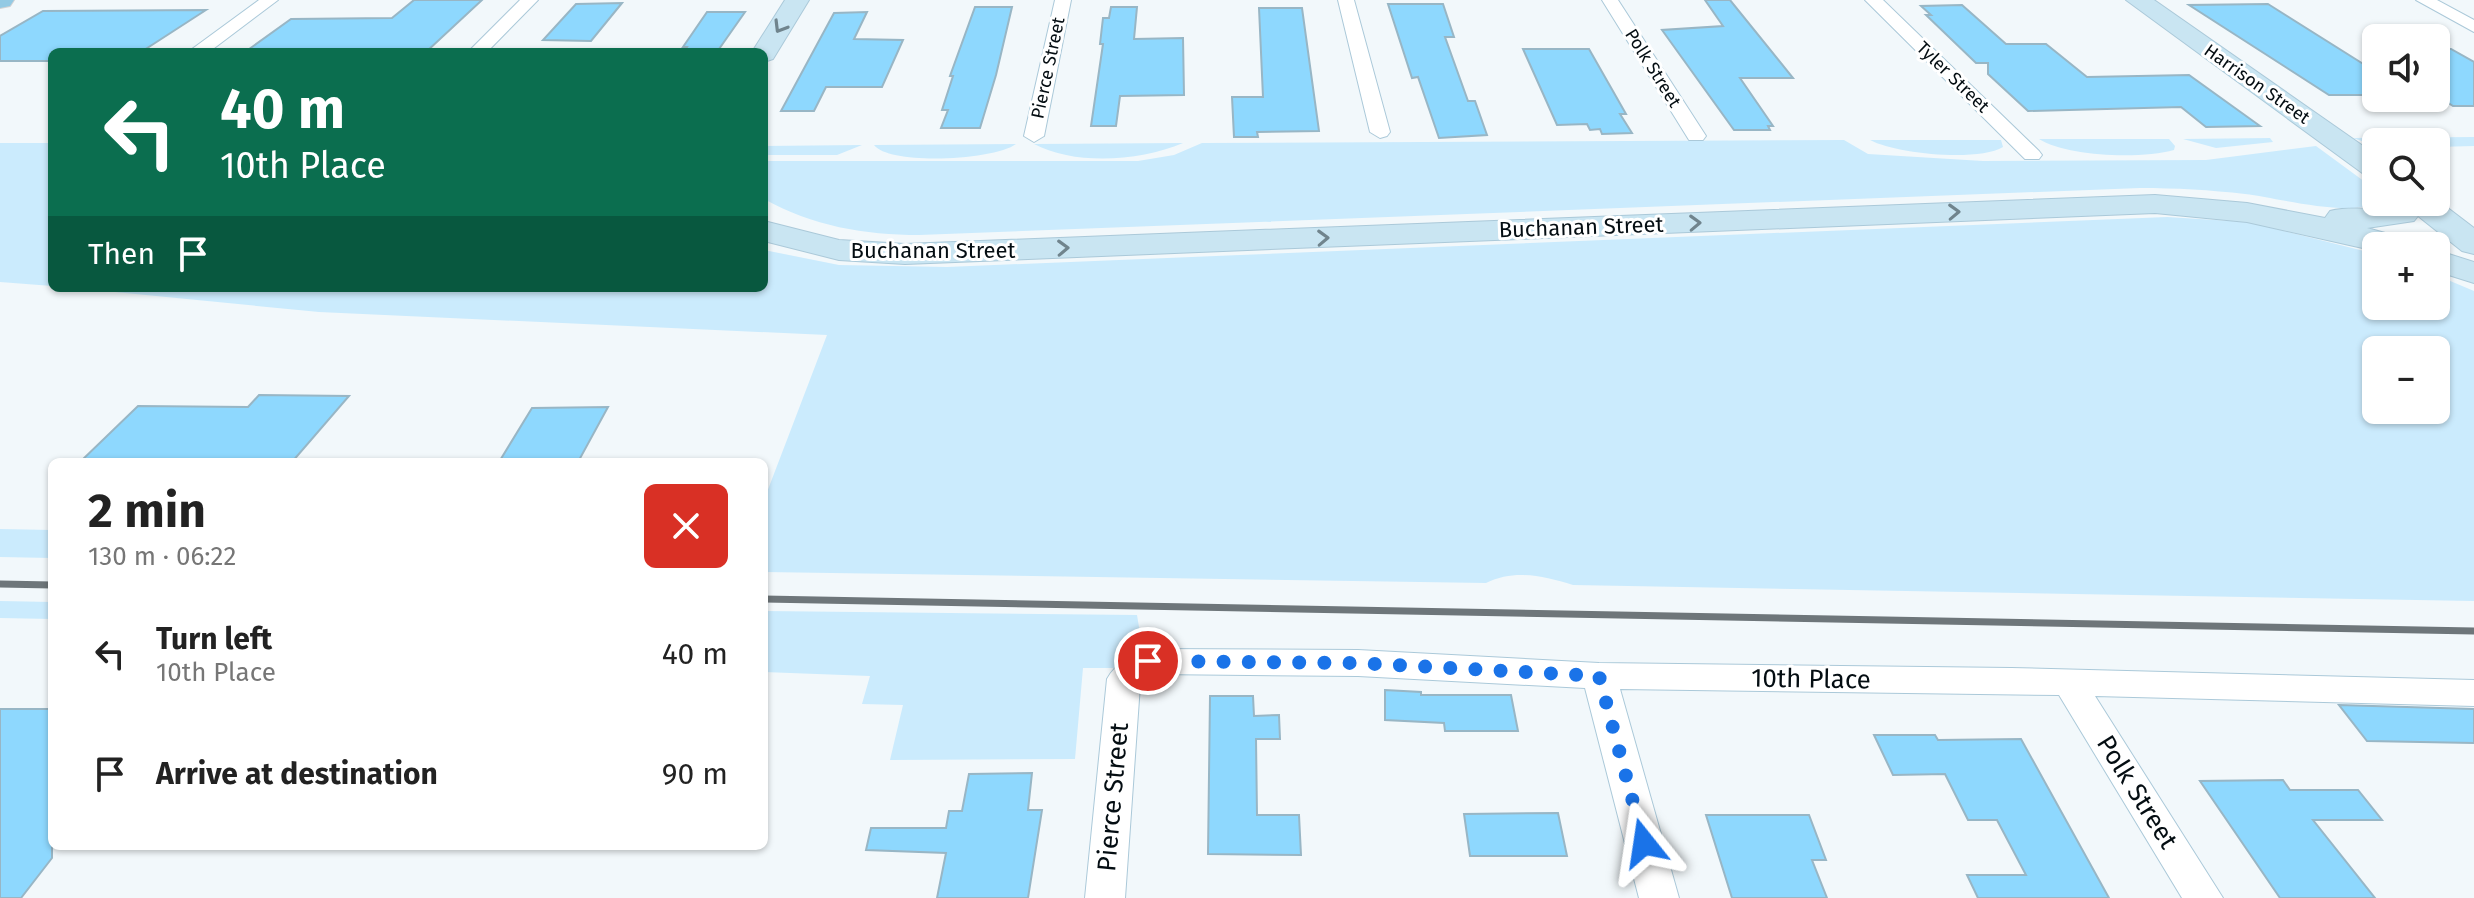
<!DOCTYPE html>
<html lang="en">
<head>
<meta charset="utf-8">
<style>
	body { margin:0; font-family:"Fira Sans",sans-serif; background:#f6f6f6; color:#222; height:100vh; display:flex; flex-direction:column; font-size:30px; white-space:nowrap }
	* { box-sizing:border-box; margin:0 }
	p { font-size:26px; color:#767676 }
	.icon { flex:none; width:44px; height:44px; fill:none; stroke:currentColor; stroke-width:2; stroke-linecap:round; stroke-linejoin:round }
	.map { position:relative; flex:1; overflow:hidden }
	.side { position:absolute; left:48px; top:458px; width:720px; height:392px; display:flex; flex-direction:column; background:#fff; border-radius:12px; box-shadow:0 2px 6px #0004 }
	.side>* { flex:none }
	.hud { position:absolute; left:48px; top:48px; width:720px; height:244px; border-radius:12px; box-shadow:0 2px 6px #0004; background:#0b6e4f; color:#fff; overflow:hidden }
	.controls { position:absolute; left:2362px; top:24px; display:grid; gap:16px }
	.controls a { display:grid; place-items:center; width:88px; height:88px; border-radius:12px; background:#fff; box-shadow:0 2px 6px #0004; font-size:40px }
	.pin { position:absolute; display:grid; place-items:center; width:68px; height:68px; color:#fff; margin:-34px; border:4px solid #fff; border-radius:50%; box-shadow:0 2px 8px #0007 }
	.me { position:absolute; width:88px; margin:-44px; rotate:345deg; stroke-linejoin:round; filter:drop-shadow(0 0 6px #0008) }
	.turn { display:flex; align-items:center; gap:28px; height:168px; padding:0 40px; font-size:36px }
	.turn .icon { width:104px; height:104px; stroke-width:2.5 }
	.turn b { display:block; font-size:56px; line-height:68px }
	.then { display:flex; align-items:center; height:76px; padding:0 40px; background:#0003; gap:16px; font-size:30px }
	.round { display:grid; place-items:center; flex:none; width:84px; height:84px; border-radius:12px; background:#f6f6f6 }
	.headline { display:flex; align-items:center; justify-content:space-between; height:136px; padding:0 40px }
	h1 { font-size:48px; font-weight:700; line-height:60px }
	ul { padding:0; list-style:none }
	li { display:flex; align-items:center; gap:24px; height:120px; padding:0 40px }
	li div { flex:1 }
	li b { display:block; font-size:30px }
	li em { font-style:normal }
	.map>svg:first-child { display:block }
	.green { fill:#cbebfd; fill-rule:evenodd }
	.building { fill:#8ed8fe; stroke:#98b6c5; stroke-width:2 }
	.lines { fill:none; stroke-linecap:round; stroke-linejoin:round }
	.street-casing { stroke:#abc9d9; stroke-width:2 }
	.secondary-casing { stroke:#abc9d9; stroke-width:2 }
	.primary-casing { stroke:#d2d3d4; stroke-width:2 }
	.street { fill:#fff; fill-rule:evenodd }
	.secondary { fill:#c9e5f2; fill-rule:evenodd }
	.primary { fill:#93cae4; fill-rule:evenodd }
	.rail { stroke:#6e767a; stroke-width:7 }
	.oneway { stroke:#70848d }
	.route { stroke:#1a73e8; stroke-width:14; stroke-dasharray:0 25.2 }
	.labels { text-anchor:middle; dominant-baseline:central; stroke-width:6; stroke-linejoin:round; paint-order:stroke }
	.far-street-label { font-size:18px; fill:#040d12; stroke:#fff }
	.street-label { font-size:22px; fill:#040d12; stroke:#fff }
	.near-street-label { font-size:26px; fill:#040d12; stroke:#fff }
</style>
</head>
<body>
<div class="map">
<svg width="2474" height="898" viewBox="0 0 2474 898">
	<rect width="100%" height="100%" fill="#f2f8fb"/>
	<!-- green -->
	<path class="green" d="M 2474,137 L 2474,146 L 2436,147 L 2436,142 L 2376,142 L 2376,146 L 2353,138 Z
		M 2270,138 L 2273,142 L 2216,148 L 2183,139 Z
		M 2039,139 L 2169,139 L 2175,146 L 2174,150 C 2141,159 2068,157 2039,139 Z
		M 1844,140 L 1868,154 L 1983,161 L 2206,160 L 2316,146 L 2376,190 L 2376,202 L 2380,202 C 2350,218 2279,198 2245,194 C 2211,190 2175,188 2140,188 L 919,235 C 865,235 812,226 764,199 L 764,161 L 1138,161 L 1174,155 L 1202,143 Z
		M 1870,140 L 2001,140 L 2003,147 C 1978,162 1896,154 1870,140 Z
		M 0,143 L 52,143 L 52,286 L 0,282 Z
		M 1183,143 C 1140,161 1076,166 1034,144 Z
		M 1016,144 C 995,160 890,166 874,145 Z
		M 862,145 L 837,155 L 764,155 L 764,146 Z
		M 2167,217 L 2248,222 L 2376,254 L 2376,306 L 2436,306 L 2436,275 L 2474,291 L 2474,601 L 1573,585 C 1543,576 1515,569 1486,583 L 764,572 L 764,500 L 827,335 L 319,312 L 74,288 L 764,288 L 764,250 L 839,265 L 947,267 ZM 2376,350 L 2436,350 L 2436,410 L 2376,410 Z
		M 0,529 L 52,530 L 52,558 L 0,557 Z
		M 0,601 L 52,602 L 52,619 L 0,618 Z
		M 764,611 L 1137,615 L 1141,639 L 1126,668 L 1083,668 L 1075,759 L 890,760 L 903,705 L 862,704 L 870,676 L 764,672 Z"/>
	<!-- building -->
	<path class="building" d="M 414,0 L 482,0 L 426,52 L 245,52 L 291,19 L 392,18 Z
		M 1705,0 L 1730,0 L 1793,78 L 1740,78 L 1773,126 L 1768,126 L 1770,130 L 1734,130 L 1662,30 L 1723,26 Z
		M 622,3 L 591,41 L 543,40 L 576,4 Z
		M 1388,4 L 1443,4 L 1454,37 L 1445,37 L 1468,101 L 1475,101 L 1487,135 L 1439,138 L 1418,77 L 1412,78 Z
		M 2268,4 L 2376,72 L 2376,95 L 2329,95 L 2189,5 Z
		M 1962,5 L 2006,44 L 2046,44 L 2087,77 L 2189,75 L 2260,126 L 2206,127 L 2181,107 L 2028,111 L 1988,74 L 1988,63 L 1976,63 L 1926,15 L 1931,15 L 1921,6 Z
		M 975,7 L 1012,7 L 996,75 L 980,128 L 941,128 L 948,110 L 942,110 L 953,76 L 950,76 Z
		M 1111,7 L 1137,7 L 1134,39 L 1183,38 L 1184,95 L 1120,96 L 1116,126 L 1091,126 L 1103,44 L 1100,44 L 1103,18 L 1109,18 Z
		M 1259,8 L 1302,8 L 1319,131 L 1257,132 L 1258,137 L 1234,137 L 1232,97 L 1263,97 Z
		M 206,10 L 141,52 L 52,52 L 52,61 L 0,61 L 0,36 L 43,11 Z
		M 707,12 L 745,12 L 719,49 L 685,50 L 687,47 L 683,47 Z
		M 867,12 L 854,39 L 903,40 L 882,87 L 826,87 L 814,111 L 781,111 L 834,13 Z
		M 1523,49 L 1589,49 L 1626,114 L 1620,114 L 1632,133 L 1602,134 L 1600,129 L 1590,130 L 1587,124 L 1557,125 Z
		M 2436,49 L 2451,49 L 2474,62 L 2474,106 L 2453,106 L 2436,95 Z
		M 259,395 L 349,396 L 292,462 L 80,462 L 138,406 L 248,407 Z
		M 608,407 L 578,462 L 499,462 L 532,408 Z
		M 1385,690 L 1421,692 L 1421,695 L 1511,695 L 1518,731 L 1445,731 L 1444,723 L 1385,720 Z
		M 1210,696 L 1253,696 L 1254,716 L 1279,715 L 1280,739 L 1256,739 L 1257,815 L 1299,815 L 1301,855 L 1208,854 Z
		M 2339,705 L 2474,709 L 2474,743 L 2367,741 Z
		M 0,709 L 52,709 L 52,858 L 21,898 L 0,898 Z
		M 1874,735 L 1935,735 L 1938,740 L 2021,739 L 2109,898 L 1978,898 L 1967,875 L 2026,875 L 1997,820 L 1968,820 L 1945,774 L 1893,775 Z
		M 1032,773 L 1028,810 L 1042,810 L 1028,898 L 937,898 L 946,853 L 866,850 L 871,828 L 946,828 L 949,811 L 962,811 L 969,774 Z
		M 2283,780 L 2290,790 L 2358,790 L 2382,820 L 2313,820 L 2375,898 L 2280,898 L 2200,781 Z
		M 1558,813 L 1567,856 L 1470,856 L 1464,814 Z
		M 1706,815 L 1809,815 L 1826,860 L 1812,860 L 1827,898 L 1732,898 Z"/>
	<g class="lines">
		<defs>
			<path id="street" d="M 259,0 L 278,0 L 209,52 L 188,52 Z
				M 520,0 L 538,0 L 487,52 L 468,52 Z
				M 1055,0 L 1071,0 L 1044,136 L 1034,142 L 1024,136 Z
				M 1338,0 L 1354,0 L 1390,132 L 1387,136 L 1380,138 L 1370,132 Z
				M 1602,0 L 1618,0 L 1706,136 L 1703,140 L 1689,140 Z
				M 1865,0 L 1883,0 L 2039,151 L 2042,155 L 2039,159 L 2025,159 Z
				M 2416,0 L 2437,0 L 2474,20 L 2474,32 Z
				M 1148,649 L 1358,650 L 1599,663 L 2011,668 L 2474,680 L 2474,706 L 2095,696 L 2223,898 L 2182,898 L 2059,695 L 1620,689 L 1679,898 L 1639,898 L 1585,688 L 1358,676 L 1155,674 L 1140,685 L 1125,898 L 1085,898 L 1107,679 C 1115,664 1132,654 1148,649 Z"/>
			<path id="secondary" d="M 785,0 L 809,0 L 773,59 L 764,62 L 764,52 L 752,52 Z
				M 2126,0 L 2154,0 L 2376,155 L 2376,178 L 2365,175 Z
				M 2155,195 L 2247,203 L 2325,218 L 2330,211 C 2350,206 2370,211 2390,207 L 2392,202 L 2436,199 L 2474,228 L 2474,254 L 2462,251 L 2418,216 L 2414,221 L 2367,228 L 2407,239 L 2411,246 L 2376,246 L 2376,251 L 2247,222 L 2155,213 L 905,264 L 839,260 L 764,241 L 764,221 L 839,240 L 905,244 Z
				M 2436,250 L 2474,262 L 2474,283 L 2436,271 Z"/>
			<path id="primary" d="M 0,0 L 14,0 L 10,6 L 0,8 Z"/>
		</defs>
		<!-- street casing -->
		<use href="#street" class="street-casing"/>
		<!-- secondary casing -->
		<use href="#secondary" class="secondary-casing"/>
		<!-- primary casing -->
		<use href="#primary" class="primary-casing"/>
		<!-- street -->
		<use href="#street" class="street"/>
		<!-- secondary -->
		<use href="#secondary" class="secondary"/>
		<!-- primary -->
		<use href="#primary" class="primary"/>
		<!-- rail -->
		<path class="rail" d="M 0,584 L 52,585
			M 764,599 L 2474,631"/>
	</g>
	<!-- one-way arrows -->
	<defs><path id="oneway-chevron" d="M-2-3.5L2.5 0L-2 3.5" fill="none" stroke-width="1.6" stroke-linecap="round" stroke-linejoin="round" transform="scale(2)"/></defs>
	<g class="oneway">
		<use href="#oneway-chevron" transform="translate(780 27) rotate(121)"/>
		<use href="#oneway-chevron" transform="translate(1954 212) rotate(-2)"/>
		<use href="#oneway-chevron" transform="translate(1695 223) rotate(-2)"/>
		<use href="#oneway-chevron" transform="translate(1323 238) rotate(-2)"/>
		<use href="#oneway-chevron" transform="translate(1063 248) rotate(-2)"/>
	</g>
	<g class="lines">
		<!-- route -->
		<path class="route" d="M 1148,661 L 1358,663 L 1599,676 L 1644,843"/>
	</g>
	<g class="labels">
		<!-- far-street labels -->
		<g class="far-street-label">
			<text transform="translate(1048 68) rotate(-78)">Pierce Street</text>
			<text transform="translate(1653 68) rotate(58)">Polk Street</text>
			<text transform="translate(1953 77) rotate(44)">Tyler Street</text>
			<text transform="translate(2257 84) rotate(35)">Harrison Street</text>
		</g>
		<!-- street labels -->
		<g class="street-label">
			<text transform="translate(1581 227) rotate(-2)">Buchanan Street</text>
			<text x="933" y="250">Buchanan Street</text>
		</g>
		<!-- near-street labels -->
		<g class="near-street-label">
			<text transform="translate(1811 679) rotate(1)">10th Place</text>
			<text transform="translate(2137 792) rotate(58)">Polk Street</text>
			<text transform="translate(1113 797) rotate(-85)">Pierce Street</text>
		</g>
	</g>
</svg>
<div class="controls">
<a><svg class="icon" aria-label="sound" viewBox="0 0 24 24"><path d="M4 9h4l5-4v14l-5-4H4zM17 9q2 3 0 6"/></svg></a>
<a><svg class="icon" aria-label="search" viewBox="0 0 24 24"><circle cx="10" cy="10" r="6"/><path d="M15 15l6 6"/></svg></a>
<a>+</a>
<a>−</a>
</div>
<div class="pin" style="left:1148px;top:661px;background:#d93025"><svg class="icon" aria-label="arrive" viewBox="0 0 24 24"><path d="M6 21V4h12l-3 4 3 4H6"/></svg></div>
<svg class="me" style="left:1644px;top:843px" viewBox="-20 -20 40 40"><path d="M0-17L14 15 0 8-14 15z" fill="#1a73e8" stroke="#fff" stroke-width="4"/></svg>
<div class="hud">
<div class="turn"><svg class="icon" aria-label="left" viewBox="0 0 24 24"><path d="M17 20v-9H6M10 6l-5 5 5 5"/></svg><div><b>40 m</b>10th Place</div></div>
<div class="then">Then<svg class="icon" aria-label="arrive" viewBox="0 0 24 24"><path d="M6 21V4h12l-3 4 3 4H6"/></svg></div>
</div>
<section class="side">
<div class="headline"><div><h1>2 min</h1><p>130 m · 06:22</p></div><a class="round" style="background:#d93025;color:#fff"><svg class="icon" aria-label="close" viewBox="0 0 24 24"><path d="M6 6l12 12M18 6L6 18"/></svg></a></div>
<ul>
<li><svg class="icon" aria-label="left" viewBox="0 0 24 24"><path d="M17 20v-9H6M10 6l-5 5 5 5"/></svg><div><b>Turn left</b><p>10th Place</p></div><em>40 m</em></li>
<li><svg class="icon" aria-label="arrive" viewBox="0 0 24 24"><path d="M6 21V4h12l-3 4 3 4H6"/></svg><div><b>Arrive at destination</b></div><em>90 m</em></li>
</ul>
</section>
</div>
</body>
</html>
